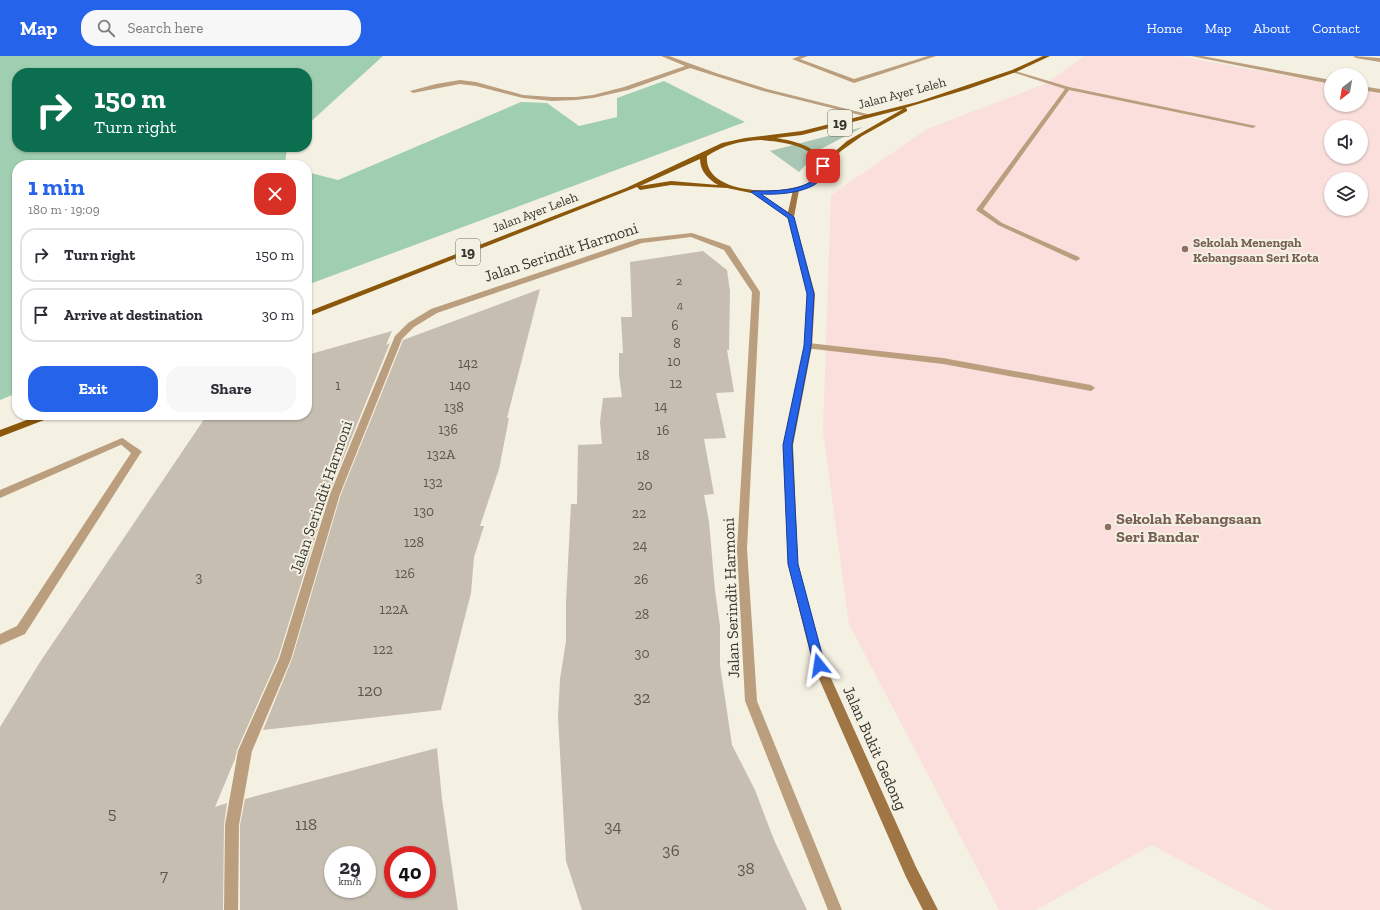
<!DOCTYPE html>
<html lang="en">
<head>
<meta charset="utf-8">
<style>
	body { margin:0; font-family:"Zilla Slab",serif; background:#f7f7f7; color:#2b2b33; height:100vh; display:flex; flex-direction:column; font-size:15px; white-space:nowrap }
	* { box-sizing:border-box; margin:0 }
	p { font-size:13px; color:#7c7c81 }
	.icon { flex:none; width:22px; height:22px; fill:none; stroke:currentColor; stroke-width:2; stroke-linecap:round; stroke-linejoin:round }
	.map { position:relative; flex:1; overflow:hidden }
	.side { position:absolute; left:12px; top:104px; width:300px; height:260px; display:flex; flex-direction:column; background:#fff; border-radius:16px; box-shadow:0 1px 3px #0004 }
	.side>* { flex:none }
	.top-card { position:absolute; left:12px; top:12px; width:300px; height:84px; border-radius:16px; box-shadow:0 1px 3px #0004; background:#0b6e4f; color:#fff; overflow:hidden }
	.needle { width:26px; rotate:211deg }
	.fabs { position:absolute; left:1324px; top:12px; display:grid; gap:8px }
	.fabs a { display:grid; place-items:center; width:44px; height:44px; border-radius:50%; background:#fff; box-shadow:0 1px 3px #0004; font-size:20px }
	.speed { position:absolute; left:324px; top:790px; display:flex; gap:8px; font-size:20px; font-weight:700; text-align:center }
	.speed>* { display:grid; place-content:center; width:52px; height:52px; border-radius:50%; background:#fff; box-shadow:0 1px 3px #0004; line-height:1 }
	.speed small { font-size:10px; font-weight:400 }
	.speed .limit { border:6px solid #d22; background:#fff; color:#111 }
	.pin { position:absolute; display:grid; place-items:center; width:34px; height:34px; color:#fff; margin:-17px; border-radius:8px; box-shadow:0 2px 6px #0006 }
	.me { position:absolute; width:44px; margin:-22px; rotate:345deg; stroke-linejoin:round; filter:drop-shadow(0 0 3px #0008) }
	.turn { display:flex; align-items:center; gap:14px; height:84px; padding:0 16px; font-size:18px }
	.turn .icon { width:52px; height:52px; stroke-width:2.5 }
	.turn b { display:block; font-size:28px; line-height:34px }
	.round { display:grid; place-items:center; flex:none; width:42px; height:42px; border-radius:16px; background:#f7f7f7 }
	.head { display:flex; align-items:center; justify-content:space-between; height:68px; padding:0 16px }
	h1 { font-size:24px; font-weight:700; line-height:30px; color:#2563eb }
	.primary-button { display:flex; gap:8px; margin-top:auto; padding:8px 16px }
	.primary-button a { flex:1; height:46px; border-radius:16px; background:#2563eb; color:#fff; font-size:16px; font-weight:700; line-height:46px; text-align:center }
	.primary-button a+a { background:#f7f7f7; color:#2b2b33 }
	ul { padding:0; list-style:none }
	li { display:flex; align-items:center; gap:12px; height:54px; margin:0 8px 6px; padding:0 8px; border:2px solid #e1e1e2; border-radius:16px }
	li div { flex:1 }
	li b { display:block; font-size:15px }
	li em { font-style:normal }
	header { display:flex; align-items:center; gap:24px; box-sizing:border-box; height:56px; padding:0 20px; background:#2563eb; color:#fff }
	header strong { font-size:19px }
	nav { display:flex; gap:22px; margin-inline-start:auto; font-size:14px }
	.search { width:280px; height:36px; background:#f7f7f7; display:flex; align-items:center; gap:10px; box-sizing:border-box; padding:0 14px; border-radius:16px; color:#7c7c81; font-size:15px }
	.map>svg:first-child { display:block }
	.education { fill:#fadfdd; fill-rule:evenodd }
	.green { fill:#aac6b4 }
	.forest { fill:#a0ceb1 }
	.building { fill:#c7beb2; fill-rule:evenodd }
	.lines { fill:none; stroke-linecap:round; stroke-linejoin:round }
	.lane { fill:#ba9e7e; fill-rule:evenodd }
	.street { fill:#ba9e7e; fill-rule:evenodd }
	.secondary { fill:#9f7544; fill-rule:evenodd }
	.primary { fill:#8a570b; fill-rule:evenodd }
	.route { fill:#2563eb; stroke:#184099 }
	.education-dot { fill:#8d6e63; stroke:#f4f0e2; stroke-width:1.5 }
	.labels { text-anchor:middle; dominant-baseline:central; stroke-width:4; stroke-linejoin:round; paint-order:stroke }
	.far-number-label { font-size:12px; fill:#5b5850 }
	.far-street-label { font-size:13px; fill:#373630; stroke:#f4f0e2 }
	.far-education-label { font-size:13px; font-weight:bold; fill:#785e54; stroke:#f4f0e2; text-anchor:start }
	.number-label { font-size:14px; fill:#5b5850 }
	.shield { fill:#f4f0e2; stroke:#706e65; stroke-width:1 }
	.shield-label { font-size:15px; font-weight:bold; fill:#373630 }
	.street-label { font-size:16px; fill:#373630; stroke:#f4f0e2 }
	.education-label { font-size:16px; font-weight:bold; fill:#785e54; stroke:#f4f0e2; text-anchor:start }
	.near-number-label { font-size:17px; fill:#5b5850 }
</style>
</head>
<body>
<header>
<strong>Map</strong>
<div class="search"><svg class="icon" aria-label="search" viewBox="0 0 24 24"><circle cx="10" cy="10" r="6"/><path d="M15 15l6 6"/></svg>Search here</div>
<nav><a>Home</a><a>Map</a><a>About</a><a>Contact</a></nav>
</header>
<div class="map">
<svg width="1380" height="854" viewBox="0 0 1380 854">
	<rect width="100%" height="100%" fill="#f4f0e2"/>
	<!-- education -->
	<path class="education" d="M 1084,0 L 1178,0 L 1331,28 L 1331,49 L 1361,49 L 1361,34 L 1380,38 L 1380,854 L 1273,854 L 1152,789 L 1036,854 L 999,854 L 849,568 L 823,375 L 831,139 L 927,73 L 1045,28 ZM 1331,71 L 1361,71 L 1361,101 L 1331,101 ZM 1331,123 L 1361,123 L 1361,153 L 1331,153 Z"/>
	<!-- green -->
	<path class="green" d="M 863,71 L 819,94 L 799,116 L 770,95 Z"/>
	<!-- forest -->
	<path class="forest" d="M 0,0 L 383,0 L 307,69 L 307,17 L 17,17 L 17,91 L 287,91 L 285,109 L 17,109 L 17,337 L 0,344 Z
		M 664,25 L 745,66 L 307,229 L 307,116 L 338,124 L 521,46 L 547,47 L 579,70 L 617,61 L 617,42 Z"/>
	<!-- building -->
	<path class="building" d="M 703,195 L 727,214 L 730,235 L 729,294 L 727,294 L 734,336 L 716,337 L 726,382 L 704,383 L 714,438 L 704,439 L 709,466 L 715,534 L 720,570 L 720,609 L 732,689 L 755,734 L 774,784 L 807,854 L 582,854 L 566,805 L 558,661 L 560,623 L 566,585 L 566,546 L 571,448 L 577,448 L 578,389 L 602,388 L 600,366 L 603,342 L 622,341 L 619,319 L 619,297 L 623,297 L 621,261 L 632,261 L 630,206 Z
		M 540,233 L 507,362 L 509,362 L 499,413 L 480,470 L 484,470 L 474,501 L 471,537 L 441,654 L 263,674 L 292,603 L 341,438 L 403,284 Z
		M 392,275 L 386,289 L 390,287 L 329,437 L 278,602 L 237,694 L 235,703 L 215,751 L 227,747 L 224,769 L 223,854 L 0,854 L 0,671 L 40,606 L 207,359 L 307,359 L 307,299 Z
		M 437,692 L 442,743 L 458,854 L 240,854 L 240,769 L 245,743 ZM 333,799 L 367,799 L 367,833 L 333,833 ZM 393,799 L 427,799 L 427,833 L 393,833 Z"/>
	<g class="lines">
		<!-- lane -->
		<path class="lane" d="M 800,0 L 808,0 L 800,3 L 854,23 L 928,0 L 936,0 L 854,27 L 792,3 Z
			M 1191,0 L 1202,0 L 1331,24 L 1331,28 Z
			M 1012,14 L 1069,31 L 1256,70 L 1253,72 L 1069,34 L 983,153 L 1002,167 L 1079,201 L 1080,203 L 1076,205 L 998,169 L 976,154 L 1065,33 L 1012,16 Z
			M 1361,30 L 1380,33 L 1380,37 L 1361,34 Z
			M 808,287 L 943,302 L 1091,329 L 1095,332 L 1091,335 L 943,308 L 805,292 L 804,290 Z
			M 122,382 L 140,394 L 142,396 L 140,398 L 25,578 L 0,589 L 0,578 L 17,570 L 131,397 L 117,385 Z"/>
		<!-- street -->
		<path class="street" d="M 661,0 L 669,0 L 716,17 L 767,33 L 871,59 L 868,61 L 763,35 L 690,12 L 628,34 L 593,42 L 576,44 L 552,45 L 523,42 L 476,30 L 460,28 L 413,37 L 410,35 L 436,28 L 460,24 L 476,26 L 523,39 L 552,41 L 576,41 L 593,39 L 624,31 L 685,10 Z
			M 1353,0 L 1380,2 L 1380,6 L 1356,2 Z
			M 692,177 L 730,190 L 760,236 L 747,493 L 757,645 L 842,854 L 828,854 L 745,645 L 737,493 L 752,236 L 724,194 L 691,181 L 642,187 L 437,257 L 414,271 L 402,283 L 340,438 L 291,603 L 252,695 L 239,769 L 238,854 L 224,854 L 225,769 L 238,695 L 279,603 L 330,438 L 395,280 L 408,267 L 431,253 L 638,183 Z
			M 122,382 L 127,385 L 125,387 L 0,442 L 0,434 Z"/>
		<!-- secondary -->
		<path class="secondary" d="M 796,132 L 799,134 L 794,161 L 815,238 L 812,290 L 793,389 L 798,508 L 825,609 L 916,811 L 938,854 L 923,854 L 906,821 L 813,609 L 788,508 L 783,389 L 804,290 L 807,238 L 788,162 L 751,136 L 756,135 L 788,156 L 793,134 Z"/>
		<!-- primary -->
		<path class="primary" d="M 1043,0 L 1050,0 L 1016,16 L 968,33 L 905,52 L 907,53 L 907,55 L 862,80 L 841,95 L 825,111 L 824,118 L 819,125 L 813,129 L 803,133 L 787,137 L 756,138 L 727,132 L 671,129 L 640,134 L 637,131 L 307,261 L 307,256 L 626,132 L 722,87 L 745,82 L 802,75 L 917,46 L 1012,14 ZM 903,53 L 847,85 L 824,105 C 813,89 794,85 776,82 L 802,79 ZM 760,84 C 777,85 818,89 819,111 C 819,118 815,123 810,126 C 786,140 703,140 707,100 C 724,89 740,85 760,84 ZM 700,103 C 700,115 708,123 718,129 L 671,125 L 640,130 Z
			M 40,359 L 54,359 L 52,361 L 0,381 L 0,374 Z"/>
	</g>
	<!-- route -->
	<path class="route" d="M 821,108 L 826,110 C 825,112 825,117 824,119 C 815,137 778,139 761,138 L 794,161 L 814,238 L 811,290 L 792,389 L 798,508 L 825,609 L 823,612 L 819,614 L 815,612 L 814,609 L 788,508 L 783,389 L 804,290 L 807,238 L 788,162 L 751,136 L 754,135 C 771,135 810,136 818,117 C 820,115 820,111 821,108 Z"/>
	<!-- markers -->
	<g class="education-dot">
		<circle cx="1185" cy="193" r="4"/>
		<circle cx="1108" cy="471" r="4"/>
	</g>
	<g class="labels">
		<!-- far-number labels -->
		<g class="far-number-label">
			<text x="679" y="225">2</text>
			<text x="680" y="249">4</text>
		</g>
		<!-- far-street labels -->
		<g class="far-street-label">
			<text transform="translate(902 37) rotate(-15)">Jalan Ayer Leleh</text>
			<text transform="translate(535 156) rotate(-21)">Jalan Ayer Leleh</text>
		</g>
		<!-- far-education labels -->
		<g class="far-education-label">
			<text x="1193" y="186">Sekolah Menengah<tspan x="1193" dy="15">Kebangsaan Seri Kota</tspan></text>
		</g>
		<!-- number labels -->
		<g class="number-label">
			<text x="675" y="269">6</text>
			<text x="677" y="287">8</text>
			<text x="674" y="305">10</text>
			<text x="468" y="307">142</text>
			<text x="676" y="327">12</text>
			<text x="338" y="329">1</text>
			<text x="460" y="329">140</text>
			<text x="661" y="350">14</text>
			<text x="454" y="351">138</text>
			<text x="448" y="373">136</text>
			<text x="663" y="374">16</text>
			<text x="441" y="398">132A</text>
			<text x="643" y="399">18</text>
			<text x="433" y="426">132</text>
			<text x="645" y="429">20</text>
			<text x="424" y="455">130</text>
			<text x="639" y="457">22</text>
			<text x="414" y="486">128</text>
			<text x="640" y="489">24</text>
			<text x="405" y="517">126</text>
			<text x="199" y="521">3</text>
			<text x="641" y="523">26</text>
			<text x="394" y="553">122A</text>
			<text x="642" y="558">28</text>
			<text x="383" y="593">122</text>
			<text x="642" y="597">30</text>
		</g>
		<!-- shield labels -->
		<g class="shield">
			<rect x="828" y="54" width="24" height="26" rx="3"/>
			<rect x="456" y="183" width="24" height="26" rx="3"/>
		</g>
		<g class="shield-label">
			<text x="840" y="67">19</text>
			<text x="468" y="196">19</text>
		</g>
		<!-- street labels -->
		<g class="street-label">
			<text transform="translate(561 196) rotate(-18)">Jalan Serindit Harmoni</text>
			<text transform="translate(321 441) rotate(-71)">Jalan Serindit Harmoni</text>
			<text transform="translate(731 542) rotate(-92)">Jalan Serindit Harmoni</text>
			<text transform="translate(875 692) rotate(66)">Jalan Bukit Gedong</text>
		</g>
		<!-- education labels -->
		<g class="education-label">
			<text x="1116" y="462">Sekolah Kebangsaan<tspan x="1116" dy="18">Seri Bandar</tspan></text>
		</g>
		<!-- near-number labels -->
		<g class="near-number-label">
			<text x="370" y="634">120</text>
			<text x="642" y="641">32</text>
			<text x="112" y="757">5</text>
			<text x="306" y="768">118</text>
			<text x="613" y="770">34</text>
			<text x="671" y="794">36</text>
			<text x="746" y="812">38</text>
			<text x="164" y="819">7</text>
		</g>
	</g>
</svg>
<div class="fabs">
<a><svg class="needle" viewBox="-14 -14 28 28"><path d="M0-13l5 13h-10z" fill="#e53935"/><path d="M0 13l5-13h-10z" fill="#7c7c81"/></svg></a>
<a><svg class="icon" aria-label="sound" viewBox="0 0 24 24"><path d="M4 9h4l5-4v14l-5-4H4zM17 9q2 3 0 6"/></svg></a>
<a><svg class="icon" aria-label="layers" viewBox="0 0 24 24"><path d="M12 4l9 5-9 5-9-5zM3 14l9 5 9-5"/></svg></a>
</div>
<div class="speed"><div>29<small>km/h</small></div><div class="limit">40</div></div>
<div class="pin" style="left:823px;top:110px;background:#d93025"><svg class="icon" aria-label="arrive" viewBox="0 0 24 24"><path d="M6 21V4h12l-3 4 3 4H6"/></svg></div>
<svg class="me" style="left:819px;top:609px" viewBox="-20 -20 40 40"><path d="M0-17L14 15 0 8-14 15z" fill="#2563eb" stroke="#fff" stroke-width="4"/></svg>
<div class="top-card">
<div class="turn"><svg class="icon" aria-label="right" viewBox="0 0 24 24"><path d="M7 20v-9h11M14 6l5 5-5 5"/></svg><div><b>150 m</b>Turn right</div></div>
</div>
<section class="side">
<div class="head"><div><h1>1 min</h1><p>180 m · 19:09</p></div><a class="round" style="background:#d93025;color:#fff"><svg class="icon" aria-label="close" viewBox="0 0 24 24"><path d="M6 6l12 12M18 6L6 18"/></svg></a></div>
<ul>
<li><svg class="icon" aria-label="right" viewBox="0 0 24 24"><path d="M7 20v-9h11M14 6l5 5-5 5"/></svg><div><b>Turn right</b></div><em>150 m</em></li>
<li><svg class="icon" aria-label="arrive" viewBox="0 0 24 24"><path d="M6 21V4h12l-3 4 3 4H6"/></svg><div><b>Arrive at destination</b></div><em>30 m</em></li>
</ul>
<div class="primary-button"><a>Exit</a><a>Share</a></div>
</section>
</div>
</body>
</html>
